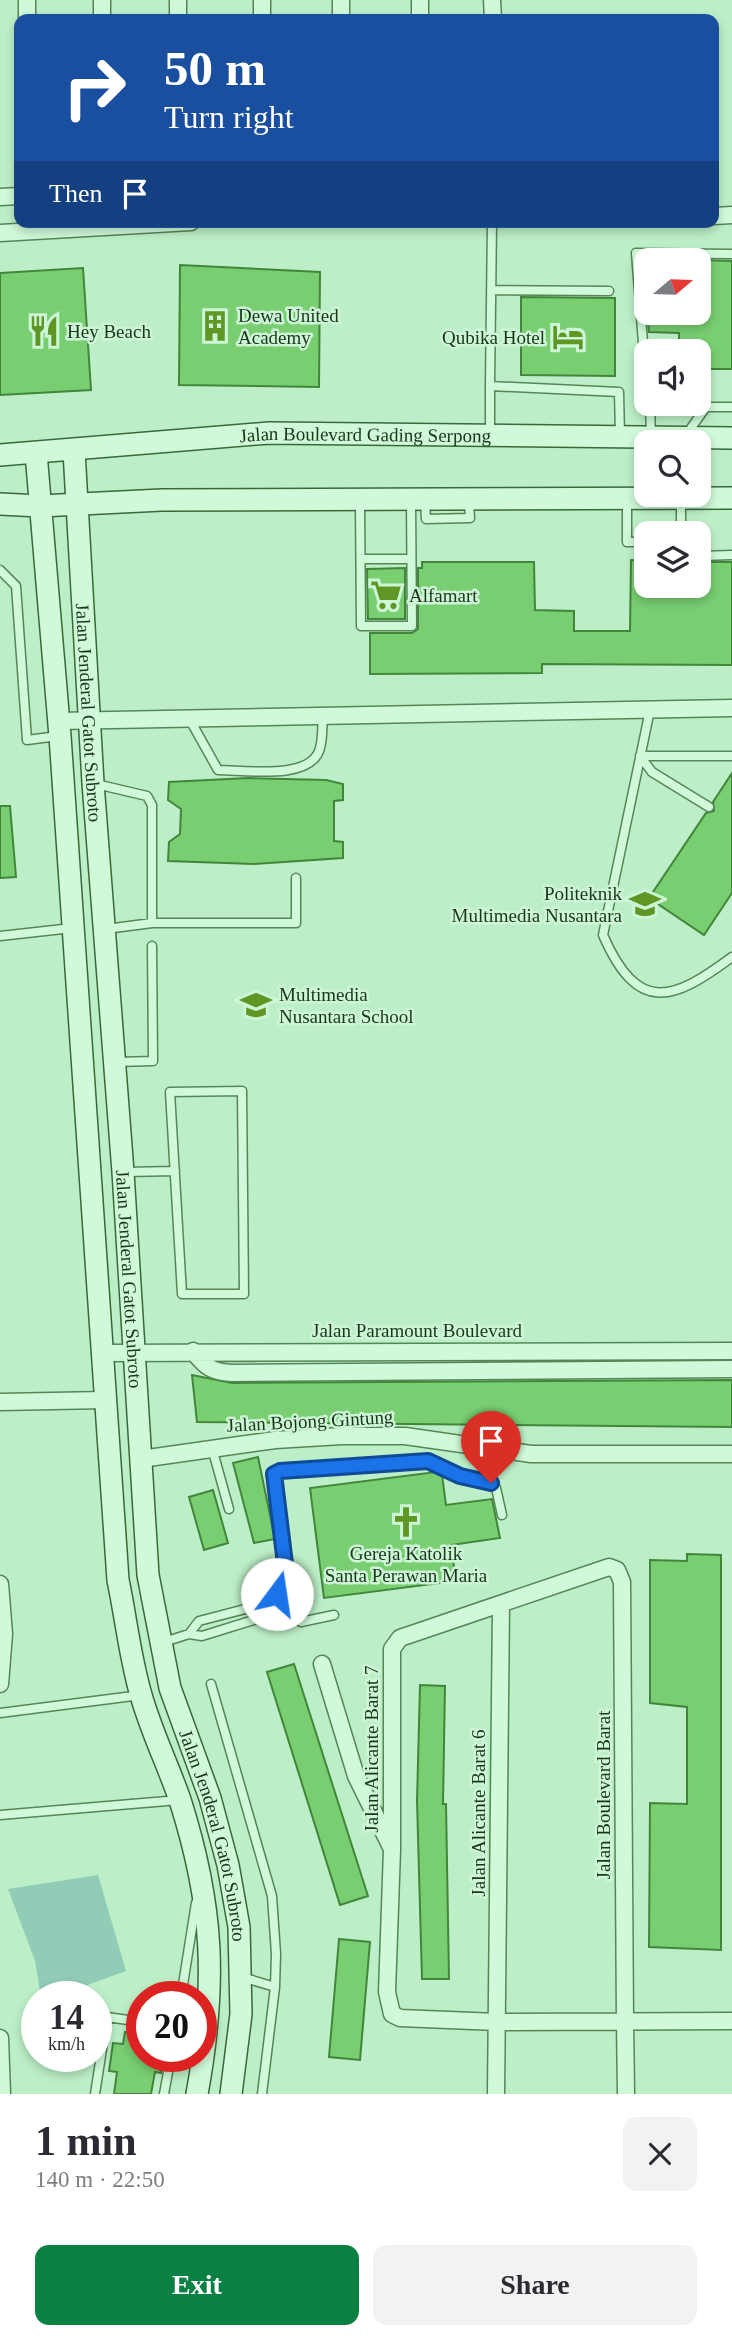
<!DOCTYPE html>
<html lang="en">
<head>
<meta charset="utf-8">
<style>
	body { margin:0; font-family:"Times New Roman",serif; background:#f2f2f3; color:#2b2b33; height:100vh; display:flex; flex-direction:column; font-size:26px; white-space:nowrap }
	* { box-sizing:border-box; margin:0 }
	p { font-size:23px; color:#7c7c81 }
	.icon { flex:none; width:38px; height:38px; fill:none; stroke:currentColor; stroke-width:2; stroke-linecap:round; stroke-linejoin:round }
	.map { position:relative; height:2094px; overflow:hidden }
	.panel { display:flex; flex-direction:column; background:#fff; flex:1 }
	.panel>* { flex:none }
	.guide { position:absolute; left:14px; top:14px; width:705px; height:214px; border-radius:14px; box-shadow:0 4px 10px #0003; background:#1a4fa0; color:#fff; overflow:hidden }
	.needle { width:46px; rotate:71deg }
	.controls { position:absolute; left:634px; top:248px; display:grid; gap:14px }
	.controls a { display:grid; place-items:center; width:77px; height:77px; border-radius:14px; background:#fff; box-shadow:0 4px 10px #0003; font-size:35px }
	.speed { position:absolute; left:21px; top:1981px; display:flex; gap:14px; font-size:35px; font-weight:700; text-align:center }
	.speed>* { display:grid; place-content:center; width:91px; height:91px; border-radius:50%; background:#fff; box-shadow:0 4px 10px #0003; line-height:1 }
	.speed small { font-size:18px; font-weight:400 }
	.speed .limit { border:10px solid #d22; background:#fff; color:#111 }
	.pin { position:absolute; display:grid; place-items:center; width:60px; height:60px; color:#fff; margin:-72px -30px; border-radius:50% 50% 50% 0; rotate:-45deg; box-shadow:0 0 7px #0007 }
	.pin .icon { rotate:45deg }
	.me { position:absolute; width:77px; margin:-38px; rotate:14deg; stroke-linejoin:round; filter:drop-shadow(0 0 5px #0008) }
	.turn { display:flex; align-items:center; gap:24px; height:147px; padding:0 35px; font-size:32px }
	.turn .icon { width:91px; height:91px; stroke-width:2.5 }
	.turn b { display:block; font-size:49px; line-height:60px }
	.then { display:flex; align-items:center; height:66px; padding:0 35px; background:#0003; gap:14px; font-size:26px }
	.round { display:grid; place-items:center; flex:none; width:74px; height:74px; border-radius:14px; background:#f2f2f3 }
	.headline { display:flex; align-items:center; justify-content:space-between; height:119px; padding:0 35px }
	h1 { font-size:42px; font-weight:600; line-height:52px }
	.cta { display:flex; gap:14px; margin-top:auto; padding:14px 35px }
	.cta a { flex:1; height:80px; border-radius:14px; background:#0b8043; color:#fff; font-size:28px; font-weight:600; line-height:80px; text-align:center }
	.cta a+a { background:#f2f2f3; color:#2b2b33 }
	.map>svg:first-child { display:block }
	.green { fill:#91ccb6 }
	.building { fill:#78ce71; stroke:#42863b; stroke-width:2 }
	.lines { fill:none; stroke-linecap:round; stroke-linejoin:round }
	.lane-casing { stroke:#568657; stroke-width:11 }
	.street-casing { stroke:#568657; stroke-width:19 }
	.secondary-casing { stroke:#396839; stroke-width:24 }
	.lane { stroke:#cff9d8; stroke-width:8 }
	.street { stroke:#cff9d8; stroke-width:16 }
	.secondary { stroke:#cff9d8; stroke-width:21 }
	.route-casing { stroke:#114b97; stroke-width:18 }
	.route { stroke:#1a73e8; stroke-width:12 }
	.labels { text-anchor:middle; dominant-baseline:central; stroke-width:5; stroke-linejoin:round; paint-order:stroke }
	.poi-label { font-size:19px; fill:#1b351b; stroke:#ccf6d5; text-anchor:start }
	.street-label { font-size:19px; fill:#1b351b; stroke:#ccf6d5 }
</style>
</head>
<body>
<div class="map">
<svg width="732" height="2094" viewBox="0 0 732 2094">
	<rect width="100%" height="100%" fill="#bcefc7"/>
	<!-- green -->
	<path class="green" d="M 98,1875 L 126,1971 L 54,1997 L 41,1997 L 35,1961 L 8,1889 Z"/>
	<!-- building -->
	<path class="building" d="M 698,260 L 732,261 L 732,369 L 698,369 L 698,352 L 679,352 L 679,333 L 649,332 L 647,313 L 698,313 Z
		M 180,265 L 320,272 L 319,387 L 179,385 Z
		M 83,268 L 91,390 L 0,395 L 0,273 Z
		M 521,297 L 615,298 L 615,376 L 521,375 Z
		M 631,560 L 646,561 L 646,586 L 705,586 L 705,562 L 732,562 L 732,665 L 542,664 L 542,673 L 370,674 L 370,633 L 412,633 L 418,629 L 418,568 L 422,568 L 422,562 L 534,562 L 535,610 L 574,611 L 574,631 L 630,631 Z
		M 405,568 L 405,619 L 368,619 L 367,569 Z
		M 732,773 L 732,893 L 704,935 L 649,898 L 706,813 L 714,811 L 713,802 Z
		M 248,778 L 326,780 L 343,784 L 343,800 L 334,801 L 334,841 L 343,842 L 343,858 L 254,864 L 168,861 L 169,842 L 180,834 L 181,809 L 168,800 L 169,782 Z
		M 0,806 L 10,806 L 16,877 L 0,878 Z
		M 192,1375 L 232,1383 L 732,1380 L 732,1427 L 197,1422 Z
		M 258,1457 L 275,1539 L 254,1543 L 233,1463 Z
		M 436,1472 L 442,1475 L 446,1505 L 492,1499 L 500,1538 L 451,1545 L 456,1581 L 324,1598 L 310,1488 Z
		M 213,1490 L 228,1543 L 204,1550 L 189,1497 Z
		M 687,1554 L 721,1555 L 721,1950 L 649,1947 L 650,1803 L 687,1804 L 687,1707 L 650,1703 L 650,1560 L 687,1561 Z
		M 294,1664 L 368,1896 L 340,1905 L 267,1672 Z
		M 420,1685 L 445,1686 L 443,1804 L 446,1804 L 449,1979 L 422,1979 L 417,1801 Z
		M 339,1939 L 370,1942 L 360,2060 L 329,2057 Z
		M 125,2032 L 142,2035 L 142,2056 L 164,2057 L 161,2073 L 155,2072 L 151,2094 L 114,2094 L 117,2072 L 109,2071 L 113,2043 L 123,2044 Z"/>
	<g class="lines">
		<defs>
			<path id="lane" d="M 492,290 L 609,291
				M 646,381 L 636,253 L 732,254
				M 490,386 L 492,222
				M 650,404 L 651,436
				M 490,434 L 490,386 L 619,392 L 620,436
				M 686,435 L 706,407 L 732,407
				M 681,498 L 681,534
				M 627,501 L 627,542 L 646,542
				M 360,502 L 361,626 L 412,626 L 411,501
				M 425,502 L 426,519 L 470,518 L 469,502
				M 701,556 L 732,555
				M 361,559 L 411,559
				M 0,570 L 16,586 L 27,740 L 58,736
				M 650,710 L 603,935 C 638,1015 673,1001 732,957
				M 190,720 L 218,770 C 245,770 312,781 320,748 C 323,738 322,725 323,715
				M 640,756 L 732,756
				M 640,756 L 652,772 L 709,807
				M 96,784 L 147,796 L 152,805 L 152,923
				M 106,929 L 152,923 L 296,923 L 296,878
				M 0,936 L 72,928
				M 116,1062 L 153,1061 L 152,946
				M 242,1091 L 244,1294 L 182,1294 L 170,1092 Z
				M 126,1172 L 175,1171
				M 212,1448 L 229,1509
				M277 1592a13 13 0 1 1 26 0a13 13 0 1 1-26 0Z
				M 287,1580 L 274,1474 L 280,1471 L 428,1461 L 460,1476 L 491,1483 L 496,1488 L 502,1515
				M 291,1605 L 297,1619 L 301,1622 L 334,1615
				M 189,1634 L 199,1621 L 280,1600
				M 164,1642 L 189,1634 L 202,1636 L 273,1614 L 280,1600
				M 211,1684 L 272,1896 L 276,1954 L 275,1987 L 262,2094
				M 0,1713 L 141,1695
				M 0,1815 L 179,1800
				M 242,1977 L 275,1987
				M 181,1997 L 196,1903
				M 95,2094 L 107,2017 L 142,2022
				M 164,2094 L 171,2056"/>
			<path id="street" d="M 102,0 L 102,19
				M 178,0 L 178,19
				M 262,0 L 262,19
				M 341,0 L 341,19
				M 420,0 L 420,19
				M 492,0 L 493,19
				M 27,19 L 27,0
				M 0,197 L 19,196
				M 714,216 L 732,215
				M 0,233 L 191,222
				M 59,721 L 732,708
				M 193,1351 C 205,1367 212,1372 232,1373 L 732,1369
				M 102,1353 L 732,1351
				M 0,1402 L 105,1400
				M 141,1459 L 275,1440 L 342,1436 L 405,1436 L 531,1454 L 732,1454
				M 0,1584 L 4,1634 L 0,1684
				M 322,1664 L 356,1776 L 391,1847
				M 0,2038 L 2,2094
				M 496,2094 L 501,1604
				M 626,2094 L 625,2022 L 622,1582 L 617,1570 L 609,1567 L 400,1638 L 392,1649 L 392,1850 L 387,1992 L 392,2014 L 400,2018 L 497,2022 L 732,2021"/>
			<g id="secondary">
				<path id="s1" d="M 74,451 L 93,783 L 123,1172 L 148,1575 L 170,1688 L 210,1798 L 228,1865 L 239,1927 L 241,2014 L 231,2094"/>
				<path d="M 36,453 L 60,736 L 118,1580 C 126,1618 130,1658 141,1695 C 151,1731 168,1765 180,1800 C 214,1907 217,1984 197,2094"/>
				<path id="s2" d="M 0,455 L 269,433 L 732,438"/>
				<path d="M 0,504 L 40,506 L 162,500 L 732,498"/>
			</g>
		</defs>
		<!-- lane casing -->
		<use href="#lane" class="lane-casing"/>
		<!-- street casing -->
		<use href="#street" class="street-casing"/>
		<!-- secondary casing -->
		<use href="#secondary" class="secondary-casing"/>
		<!-- lane -->
		<use href="#lane" class="lane"/>
		<!-- street -->
		<use href="#street" class="street"/>
		<!-- secondary -->
		<use href="#secondary" class="secondary"/>
	</g>
	<g class="lines">
		<defs>
			<path id="route" d="M 277,1594 L 279,1585 L 287,1580 L 274,1474 L 280,1471 L 428,1461 L 460,1476 L 491,1483"/>
		</defs>
		<!-- route casing -->
		<use href="#route" class="route-casing"/>
		<!-- route -->
		<use href="#route" class="route"/>
	</g>
	<!-- icons -->
	<defs>
		<symbol id="building-bare" viewBox="-9 -9 18 18"><path d="M-4-6H4V6H1V3H-1V6H-4ZM-2.5-4.3h1.7v1.8h-1.7ZM.8-4.3h1.7v1.8H.8ZM-2.5-1h1.7V.8h-1.7ZM.8-1h1.7V.8H.8Z" fill="#5e9724" stroke="#ccf6d5" stroke-width="2.5" paint-order="stroke"/></symbol>
		<symbol id="restaurant-bare" viewBox="-9 -9 18 18"><path d="M-5-6h1v4h1v-4h1v4h1v-4h1v5L-1.5 .5V6h-2V.5L-5-1ZM5-6V6H3V1.5H1.5Q1.5-4 5-6Z" fill="#5e9724" stroke="#ccf6d5" stroke-width="2.5" paint-order="stroke"/></symbol>
		<symbol id="hotel-bare" viewBox="-9 -9 18 18"><path d="M-6-4.5h1.5V1H6V5H4.5V3h-9V5H-6ZM-4 0a1.8 1.8 0 1 1 3.6 0ZM.5 0V-2.5h3Q6-2.5 6 0Z" fill="#5e9724" stroke="#ccf6d5" stroke-width="2.5" paint-order="stroke"/></symbol>
		<symbol id="supermarket-bare" viewBox="-9 -9 18 18"><path d="M-6-5.5h2.5l.6 2H6L4.5 2H-2.5L-4.4-4H-6ZM-1.5 3.2a1.3 1.3 0 1 0 .1 0ZM3 3.2a1.3 1.3 0 1 0 .1 0Z" fill="#5e9724" stroke="#ccf6d5" stroke-width="2.5" paint-order="stroke"/></symbol>
		<symbol id="university-bare" viewBox="-9 -9 18 18"><path d="M0-5L7-2L0 1L-7-2ZM-4 1L0 2.5L4 1V4Q0 6-4 4Z" fill="#5e9724" stroke="#ccf6d5" stroke-width="2.5" paint-order="stroke"/></symbol>
		<symbol id="school-bare" viewBox="-9 -9 18 18"><path d="M0-5L7-2L0 1L-7-2ZM-4 1L0 2.5L4 1V4Q0 6-4 4Z" fill="#5e9724" stroke="#ccf6d5" stroke-width="2.5" paint-order="stroke"/></symbol>
		<symbol id="church-bare" viewBox="-9 -9 18 18"><path d="M-1.2-6h2.4v3.5h3.3v2.4h-3.3V6h-2.4V-.1h-3.3v-2.4h3.3Z" fill="#5e9724" stroke="#ccf6d5" stroke-width="2.5" paint-order="stroke"/></symbol>
	</defs>
	<g fill-rule="evenodd">
		<use href="#building-bare" x="193" y="304" width="44" height="44"/>
		<use href="#restaurant-bare" x="22" y="309" width="44" height="44"/>
		<use href="#hotel-bare" x="546" y="315" width="44" height="44"/>
		<use href="#supermarket-bare" x="364" y="573" width="44" height="44"/>
		<use href="#university-bare" x="623" y="882" width="44" height="44"/>
		<use href="#school-bare" x="234" y="983" width="44" height="44"/>
		<use href="#church-bare" x="384" y="1500" width="44" height="44"/>
	</g>
	<g class="labels">
		<!-- poi labels -->
		<g class="poi-label">
			<text x="238" y="315">Dewa United<tspan x="238" dy="22">Academy</tspan></text>
			<text x="67" y="331">Hey Beach</text>
			<text x="545" y="337" text-anchor="end">Qubika Hotel</text>
			<text x="409" y="595">Alfamart</text>
			<text x="622" y="893" text-anchor="end">Politeknik<tspan x="622" dy="22">Multimedia Nusantara</tspan></text>
			<text x="279" y="994">Multimedia<tspan x="279" dy="22">Nusantara School</tspan></text>
			<text x="406" y="1553" text-anchor="middle">Gereja Katolik<tspan x="406" dy="22">Santa Perawan Maria</tspan></text>
		</g>
		<!-- street labels -->
		<g class="street-label">
			<text stroke="none"><textPath href="#s2" startOffset="366">Jalan Boulevard Gading Serpong</textPath></text>
			<text stroke="none"><textPath href="#s1" startOffset="262">Jalan Jenderal Gatot Subroto</textPath></text>
			<text stroke="none"><textPath href="#s1" startOffset="830">Jalan Jenderal Gatot Subroto</textPath></text>
			<text x="417" y="1330">Jalan Paramount Boulevard</text>
			<text transform="translate(310 1421) rotate(-3)">Jalan Bojong Gintung</text>
			<text transform="translate(371 1749) rotate(-90)">Jalan Alicante Barat 7</text>
			<text transform="translate(603 1795) rotate(-90)">Jalan Boulevard Barat</text>
			<text transform="translate(478 1813) rotate(-90)">Jalan Alicante Barat 6</text>
			<text stroke="none"><textPath href="#s1" startOffset="1396">Jalan Jenderal Gatot Subroto</textPath></text>
		</g>
	</g>
</svg>
<div class="controls">
<a><svg class="needle" viewBox="-14 -14 28 28"><path d="M0-13l5 13h-10z" fill="#e53935"/><path d="M0 13l5-13h-10z" fill="#7c7c81"/></svg></a>
<a><svg class="icon" aria-label="sound" viewBox="0 0 24 24"><path d="M4 9h4l5-4v14l-5-4H4zM17 9q2 3 0 6"/></svg></a>
<a><svg class="icon" aria-label="search" viewBox="0 0 24 24"><circle cx="10" cy="10" r="6"/><path d="M15 15l6 6"/></svg></a>
<a><svg class="icon" aria-label="layers" viewBox="0 0 24 24"><path d="M12 4l9 5-9 5-9-5zM3 14l9 5 9-5"/></svg></a>
</div>
<div class="speed"><div>14<small>km/h</small></div><div class="limit">20</div></div>
<div class="pin" style="left:491px;top:1483px;background:#d93025"><svg class="icon" aria-label="arrive" viewBox="0 0 24 24"><path d="M6 21V4h12l-3 4 3 4H6"/></svg></div>
<svg class="me" style="left:277px;top:1594px" viewBox="-20 -20 40 40"><circle r="19" fill="#fff"/><path d="M0-13L10 11 0 6-10 11z" fill="#1a73e8"/></svg>
<div class="guide">
<div class="turn"><svg class="icon" aria-label="right" viewBox="0 0 24 24"><path d="M7 20v-9h11M14 6l5 5-5 5"/></svg><div><b>50 m</b>Turn right</div></div>
<div class="then">Then<svg class="icon" aria-label="arrive" viewBox="0 0 24 24"><path d="M6 21V4h12l-3 4 3 4H6"/></svg></div>
</div>
</div>
<section class="panel">
<div class="headline"><div><h1>1 min</h1><p>140 m · 22:50</p></div><a class="round"><svg class="icon" aria-label="close" viewBox="0 0 24 24"><path d="M6 6l12 12M18 6L6 18"/></svg></a></div>
<div class="cta"><a>Exit</a><a>Share</a></div>
</section>
</body>
</html>
